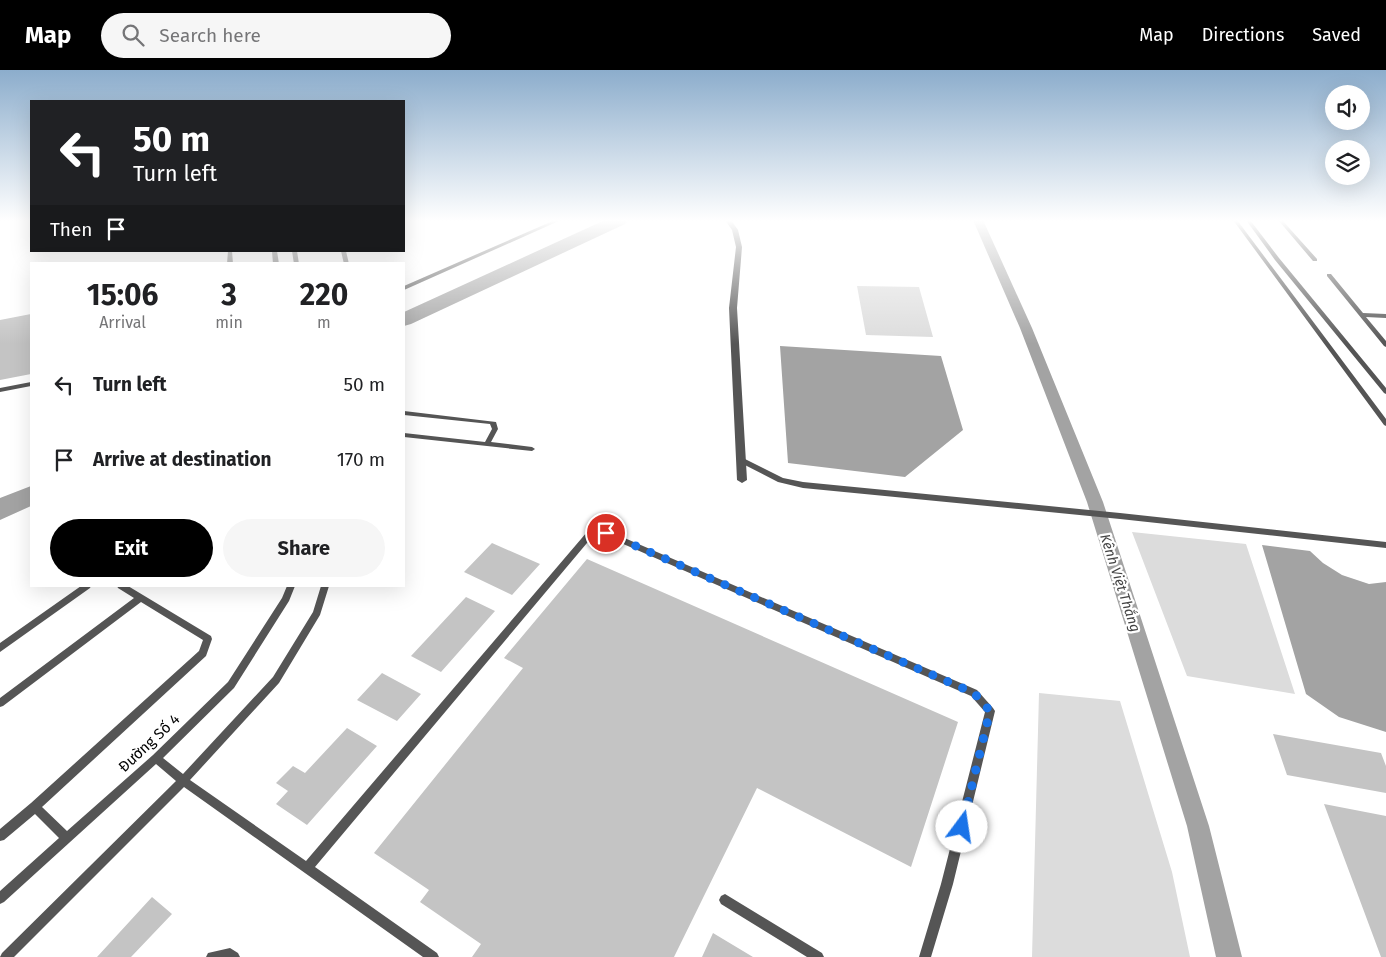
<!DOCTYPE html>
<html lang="en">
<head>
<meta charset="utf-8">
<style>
	body { margin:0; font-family:"Fira Sans",sans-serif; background:#f6f6f6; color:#202124; height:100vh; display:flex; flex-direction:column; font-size:19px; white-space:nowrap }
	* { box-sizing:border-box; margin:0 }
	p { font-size:16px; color:#757577 }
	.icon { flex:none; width:28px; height:28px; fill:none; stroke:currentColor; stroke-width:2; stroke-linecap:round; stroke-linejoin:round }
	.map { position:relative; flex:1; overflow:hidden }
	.details { position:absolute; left:30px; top:192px; width:375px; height:325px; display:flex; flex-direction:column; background:#fff; border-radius:0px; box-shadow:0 5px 20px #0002 }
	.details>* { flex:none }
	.banner { position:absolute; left:30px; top:30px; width:375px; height:152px; border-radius:0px; box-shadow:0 5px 20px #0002; background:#202124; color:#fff; overflow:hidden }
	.fabs { position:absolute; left:1325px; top:15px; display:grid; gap:10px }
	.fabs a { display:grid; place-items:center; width:45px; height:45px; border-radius:50%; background:#fff; box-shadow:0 5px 20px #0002; font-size:25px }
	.pin { position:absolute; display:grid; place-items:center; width:42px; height:42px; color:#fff; margin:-21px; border:2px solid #fff; border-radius:50%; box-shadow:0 1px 5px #0007 }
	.me { position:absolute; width:55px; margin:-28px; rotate:14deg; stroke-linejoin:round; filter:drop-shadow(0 0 4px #0008) }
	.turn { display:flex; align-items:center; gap:18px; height:105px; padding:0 20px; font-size:22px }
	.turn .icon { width:65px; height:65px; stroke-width:2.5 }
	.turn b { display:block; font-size:35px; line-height:42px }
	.then { display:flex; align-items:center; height:48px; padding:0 20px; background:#0003; gap:10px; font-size:19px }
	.eta { display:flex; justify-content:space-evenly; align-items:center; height:85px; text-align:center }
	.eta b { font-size:30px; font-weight:700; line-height:35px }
	.button { display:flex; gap:10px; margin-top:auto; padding:10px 20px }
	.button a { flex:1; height:58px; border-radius:30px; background:#000; color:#fff; font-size:20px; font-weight:700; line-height:58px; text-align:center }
	.button a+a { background:#f6f6f6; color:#202124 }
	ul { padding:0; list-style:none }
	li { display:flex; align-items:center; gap:15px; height:75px; padding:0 20px }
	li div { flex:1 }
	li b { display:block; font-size:19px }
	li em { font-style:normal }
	header { display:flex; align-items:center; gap:30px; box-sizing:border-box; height:70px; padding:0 25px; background:#000; color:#fff }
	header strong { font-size:24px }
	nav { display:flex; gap:28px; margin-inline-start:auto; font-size:18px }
	.search { width:350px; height:45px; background:#f6f6f6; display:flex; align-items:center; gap:12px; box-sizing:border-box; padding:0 18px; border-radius:28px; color:#757577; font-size:19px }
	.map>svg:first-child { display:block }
	.green { fill:#dcdcdc }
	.water { fill:#a3a3a3 }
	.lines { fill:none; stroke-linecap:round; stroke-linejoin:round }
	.canal { fill:#a3a3a3; fill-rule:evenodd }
	.river { fill:#a3a3a3; fill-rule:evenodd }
	.building { fill:#c4c4c4 }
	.lane { fill:#555; fill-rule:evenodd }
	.street { fill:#555; fill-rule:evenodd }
	.route { stroke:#1a73e8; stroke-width:9; stroke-dasharray:0 16.2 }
	.labels { text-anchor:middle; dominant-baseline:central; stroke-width:4.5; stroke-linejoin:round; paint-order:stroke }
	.water-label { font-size:14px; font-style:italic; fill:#444; stroke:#fff }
	.near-street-label { font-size:15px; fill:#000; stroke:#fff }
</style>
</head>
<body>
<header>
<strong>Map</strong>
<div class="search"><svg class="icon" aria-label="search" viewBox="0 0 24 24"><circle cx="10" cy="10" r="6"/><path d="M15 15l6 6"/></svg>Search here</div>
<nav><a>Map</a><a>Directions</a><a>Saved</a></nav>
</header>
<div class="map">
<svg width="1386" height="887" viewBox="0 0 1386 887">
	<rect width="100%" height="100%" fill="#fff"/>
	<!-- green -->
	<path class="green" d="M 857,216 L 919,217 L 933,267 L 866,265 Z
		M 1132,462 L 1246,474 L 1295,624 L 1187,606 Z
		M 1039,623 L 1120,631 L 1172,802 L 1190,887 L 1032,887 Z"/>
	<!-- water -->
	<path class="water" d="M 780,276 L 941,286 L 963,360 L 905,407 L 788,393 Z
		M 1262,475 L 1310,481 L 1323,493 L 1342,505 L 1369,514 L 1386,512 L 1386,662 L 1339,647 L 1306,624 Z"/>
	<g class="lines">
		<!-- canal -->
		<path class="canal" d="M 973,150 L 983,150 L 1032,258 L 1103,432 L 1209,756 L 1242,887 L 1216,887 L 1187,756 L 1087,432 L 1020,258 Z"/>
		<!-- river -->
		<path class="river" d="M 605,150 L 628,150 L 625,154 L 411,254 L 404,256 L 404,242 Z
			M 31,416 L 31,436 L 0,450 L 0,428 Z"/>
	</g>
	<!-- building -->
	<path class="building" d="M 31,244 L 31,304 L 0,310 L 0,250 Z
		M 492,473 L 540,494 L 512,525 L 464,502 Z
		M 587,489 L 958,652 L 911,797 L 757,718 L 674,887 L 472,887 L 481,874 L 420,832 L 429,820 L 374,783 L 523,598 L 504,588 Z
		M 466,527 L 495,541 L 441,602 L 411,586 Z
		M 382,603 L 421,624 L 397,651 L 357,630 Z
		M 347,658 L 377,676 L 307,755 L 276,734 L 288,721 L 276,713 L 293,696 L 305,703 Z
		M 1273,664 L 1381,683 L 1386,696 L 1386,723 L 1287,705 Z
		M 1324,734 L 1386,746 L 1386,887 L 1381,887 Z
		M 152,827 L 172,844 L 131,887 L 97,887 Z
		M 713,863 L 753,887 L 702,887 Z"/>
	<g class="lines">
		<!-- lane -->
		<path class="lane" d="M 555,150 L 561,150 L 404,220 L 404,216 Z
			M 1233,150 L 1237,150 L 1386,349 L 1386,356 L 1384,355 Z
			M 1246,150 L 1250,150 L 1279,188 L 1386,318 L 1386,324 L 1384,323 L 1275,190 Z
			M 1272,150 L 1282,150 L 1317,189 L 1317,191 L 1313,191 L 1279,151 L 1274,151 Z
			M 228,181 L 232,181 L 233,194 L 227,194 Z
			M 272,181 L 277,181 L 279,194 L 273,194 Z
			M 292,181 L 297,181 L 299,194 L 294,194 Z
			M 341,181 L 346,181 L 349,194 L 344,194 Z
			M 1327,204 L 1331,204 L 1363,243 L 1386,244 L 1386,248 L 1366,247 L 1386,271 L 1386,277 L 1384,276 L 1327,206 Z
			M 31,312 L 31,316 L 0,322 L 0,318 Z
			M 404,341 L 496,352 L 498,359 L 491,372 L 532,377 L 535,379 L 532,381 L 404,367 L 404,363 L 485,372 L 492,359 L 490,354 L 404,345 Z
			M 739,388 L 743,388 L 783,408 L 803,412 L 1120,443 L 1386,472 L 1386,478 L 1120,449 L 803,418 L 778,412 L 739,392 L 738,390 Z
			M 606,460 L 977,620 L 993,638 L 995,641 L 953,814 L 931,887 L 919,887 L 941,814 L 985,642 L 971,626 L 605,466 L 592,467 L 315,797 L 437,883 L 439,887 L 423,887 L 184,717 L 14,887 L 0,887 L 2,883 L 176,711 L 156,694 L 4,832 L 0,834 L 0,821 L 59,768 L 35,744 L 4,770 L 0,771 L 0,759 L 31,733 L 199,581 L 203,570 L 141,532 L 3,636 L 0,637 L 0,628 L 134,528 L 118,518 L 117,516 L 128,516 L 211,566 L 212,569 L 206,586 L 42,737 L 67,761 L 153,685 L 228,612 L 282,528 L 287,516 L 295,516 L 289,531 L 234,618 L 163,688 L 183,704 L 273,607 L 313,542 L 321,516 L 329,516 L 320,545 L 279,613 L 190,710 L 306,791 L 587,462 Z
			M 81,516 L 91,516 L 90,518 L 0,582 L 0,573 Z
			M 725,824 L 822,883 L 824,887 L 807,887 L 721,834 L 719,830 L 721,826 Z
			M 230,878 L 238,883 L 240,887 L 206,887 L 208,883 Z"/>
		<!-- street -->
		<path class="street" d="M 725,150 L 731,150 L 738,160 L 742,177 L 737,238 L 747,410 L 742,413 L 737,410 L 729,238 L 736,177 L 732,160 Z"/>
	</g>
	<!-- sky -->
	<linearGradient id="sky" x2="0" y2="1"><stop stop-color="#8cadcc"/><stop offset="0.55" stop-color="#fff"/><stop offset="1" stop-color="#fff" stop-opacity="0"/></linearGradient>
	<rect width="1386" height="274" fill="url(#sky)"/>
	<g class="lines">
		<!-- route -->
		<path class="route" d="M 606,463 L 974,623 L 990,641 L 962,757"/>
	</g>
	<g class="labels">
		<!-- water labels -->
		<g class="water-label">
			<text transform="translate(1120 513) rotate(72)">Kênh Việt Thắng</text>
		</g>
		<!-- near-street labels -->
		<g class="near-street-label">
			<text transform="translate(149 673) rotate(-43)">Đường Số 4</text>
		</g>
	</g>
</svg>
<div class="fabs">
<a><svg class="icon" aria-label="sound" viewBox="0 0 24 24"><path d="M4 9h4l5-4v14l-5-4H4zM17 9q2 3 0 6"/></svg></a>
<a><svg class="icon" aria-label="layers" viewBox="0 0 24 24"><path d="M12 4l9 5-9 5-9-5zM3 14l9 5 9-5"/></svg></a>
</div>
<div class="pin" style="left:606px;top:463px;background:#d93025"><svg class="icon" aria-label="arrive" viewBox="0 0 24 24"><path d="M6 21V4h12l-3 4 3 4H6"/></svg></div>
<svg class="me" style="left:962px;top:757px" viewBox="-20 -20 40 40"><circle r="19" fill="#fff"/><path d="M0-13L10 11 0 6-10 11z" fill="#1a73e8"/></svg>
<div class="banner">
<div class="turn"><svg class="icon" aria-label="left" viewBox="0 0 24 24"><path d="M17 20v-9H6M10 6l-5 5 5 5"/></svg><div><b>50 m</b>Turn left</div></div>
<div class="then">Then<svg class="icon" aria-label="arrive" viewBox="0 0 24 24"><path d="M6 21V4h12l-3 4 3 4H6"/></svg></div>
</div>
<section class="details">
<div class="eta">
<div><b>15:06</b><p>Arrival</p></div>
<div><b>3</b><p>min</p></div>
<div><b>220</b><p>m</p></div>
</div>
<ul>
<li><svg class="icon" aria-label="left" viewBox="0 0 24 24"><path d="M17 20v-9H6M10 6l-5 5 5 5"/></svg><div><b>Turn left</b></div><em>50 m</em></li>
<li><svg class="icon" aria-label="arrive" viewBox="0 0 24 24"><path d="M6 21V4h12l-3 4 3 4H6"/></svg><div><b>Arrive at destination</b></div><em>170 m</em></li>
</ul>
<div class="button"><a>Exit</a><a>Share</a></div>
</section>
</div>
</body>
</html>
